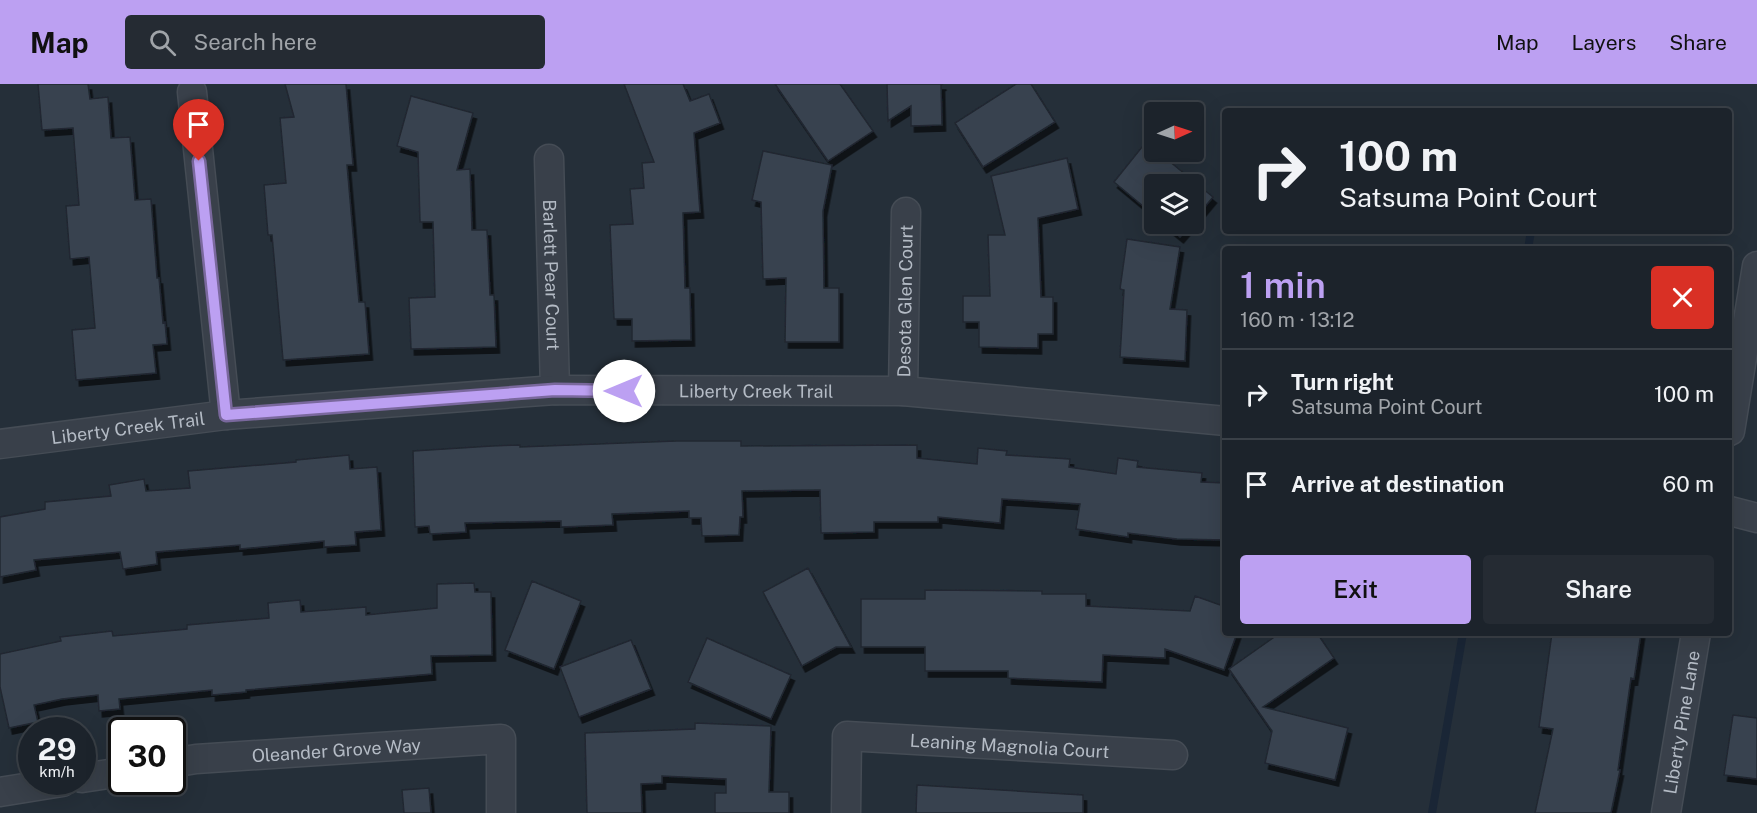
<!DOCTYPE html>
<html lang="en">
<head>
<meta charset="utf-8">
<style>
	body { margin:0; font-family:"Public Sans",sans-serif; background:#252b33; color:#f1f3f6; height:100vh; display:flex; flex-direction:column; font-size:22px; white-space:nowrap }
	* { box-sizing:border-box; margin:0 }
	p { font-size:20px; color:#a0a4a9 }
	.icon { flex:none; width:33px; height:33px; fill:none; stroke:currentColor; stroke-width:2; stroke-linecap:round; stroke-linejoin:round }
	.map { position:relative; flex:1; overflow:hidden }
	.sheet { position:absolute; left:1222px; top:162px; width:510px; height:390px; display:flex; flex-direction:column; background:#1c232b; border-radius:6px; box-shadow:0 6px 24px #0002,0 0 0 2px #3a4047 }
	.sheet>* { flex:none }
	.guide { position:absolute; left:1222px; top:24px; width:510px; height:126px; border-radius:6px; box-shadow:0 6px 24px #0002,0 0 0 2px #3a4047; background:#1c232b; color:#f1f3f6; overflow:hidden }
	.needle { width:39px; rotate:87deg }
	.fabs { position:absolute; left:1144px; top:18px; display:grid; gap:12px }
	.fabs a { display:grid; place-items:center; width:60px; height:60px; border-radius:6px; background:#1c232b; box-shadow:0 6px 24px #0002,0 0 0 2px #3a4047; font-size:30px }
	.speed { position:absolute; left:18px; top:633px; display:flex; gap:12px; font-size:30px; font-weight:700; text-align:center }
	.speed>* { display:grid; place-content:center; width:78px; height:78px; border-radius:50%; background:#1c232b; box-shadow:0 6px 24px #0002,0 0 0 2px #3a4047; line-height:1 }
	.speed small { font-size:15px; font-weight:400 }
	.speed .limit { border:3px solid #111; border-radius:9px; background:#fff; color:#111 }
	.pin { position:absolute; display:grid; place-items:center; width:51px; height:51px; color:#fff; margin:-62px -26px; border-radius:50% 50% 50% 0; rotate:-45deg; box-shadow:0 0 6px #0007 }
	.pin .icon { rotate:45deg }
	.me { position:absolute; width:66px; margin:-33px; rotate:270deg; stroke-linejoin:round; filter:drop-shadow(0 0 4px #0008) }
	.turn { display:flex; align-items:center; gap:21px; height:126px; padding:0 18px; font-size:27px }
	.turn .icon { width:78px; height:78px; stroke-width:2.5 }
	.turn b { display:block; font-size:42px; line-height:51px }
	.round { display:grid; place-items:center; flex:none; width:63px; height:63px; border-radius:6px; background:#252b33 }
	.headline { display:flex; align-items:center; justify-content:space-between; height:102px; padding:0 18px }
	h1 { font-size:36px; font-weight:600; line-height:45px; color:#bca0f2 }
	.primary-button { display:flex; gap:12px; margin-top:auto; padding:12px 18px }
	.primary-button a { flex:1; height:69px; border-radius:6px; background:#bca0f2; color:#111; font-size:24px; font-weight:600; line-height:69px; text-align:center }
	.primary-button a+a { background:#252b33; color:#f1f3f6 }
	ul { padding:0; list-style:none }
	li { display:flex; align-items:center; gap:18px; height:90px; padding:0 18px; border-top:2px solid #3a4047 }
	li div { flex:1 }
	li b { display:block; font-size:22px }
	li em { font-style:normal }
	header { display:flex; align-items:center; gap:36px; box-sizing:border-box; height:84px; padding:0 30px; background:#bca0f2; color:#111 }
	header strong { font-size:28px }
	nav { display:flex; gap:33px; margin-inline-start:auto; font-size:21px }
	.search { width:420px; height:54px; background:#252b33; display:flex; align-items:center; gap:15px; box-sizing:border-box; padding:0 21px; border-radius:6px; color:#a0a4a9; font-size:22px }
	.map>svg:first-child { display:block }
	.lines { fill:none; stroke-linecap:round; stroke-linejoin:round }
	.stream { stroke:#1a2636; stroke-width:8 }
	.building { fill:#38434f; stroke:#202730; stroke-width:1.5; filter:url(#shadow) }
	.minor-casing { stroke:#454c55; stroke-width:31 }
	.minor { stroke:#39404a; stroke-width:28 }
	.route-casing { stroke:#7a689d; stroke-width:15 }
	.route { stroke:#bca0f2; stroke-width:10 }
	.labels { text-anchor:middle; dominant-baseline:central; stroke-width:6; stroke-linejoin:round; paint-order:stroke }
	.street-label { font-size:18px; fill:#b4bbc5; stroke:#1e252e }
</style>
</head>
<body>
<header>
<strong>Map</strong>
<div class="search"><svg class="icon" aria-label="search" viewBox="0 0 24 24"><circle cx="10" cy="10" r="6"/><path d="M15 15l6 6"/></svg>Search here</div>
<nav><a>Map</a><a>Layers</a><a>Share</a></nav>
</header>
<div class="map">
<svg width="1757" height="729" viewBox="0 0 1757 729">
	<defs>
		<filter id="shadow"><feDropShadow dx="3.5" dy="6" stdDeviation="0" flood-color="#0009"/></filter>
	</defs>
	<rect width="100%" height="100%" fill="#252f39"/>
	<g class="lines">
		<!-- stream -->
		<path class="stream" d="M 1528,165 L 1531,147
			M 1432,729 L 1463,549"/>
	</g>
	<!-- building -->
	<path class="building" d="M 38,0 L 88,0 L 90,15 L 108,13 L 111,54 L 130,53 L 135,116 L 151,115 L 157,194 L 159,194 L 163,239 L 165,238 L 167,260 L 153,261 L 156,289 L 76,296 L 72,246 L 95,244 L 89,173 L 70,175 L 66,122 L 79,121 L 73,44 L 42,46 Z
		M 285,0 L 346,0 L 353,81 L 347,81 L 359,218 L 365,218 L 369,270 L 283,276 L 272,151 L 268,151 L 264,101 L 286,99 L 280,34 L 294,33 Z
		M 624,0 L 683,0 L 690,17 L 709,10 L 720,39 L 694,49 L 700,128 L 683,129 L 685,204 L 690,204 L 691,256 L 632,257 L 632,235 L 614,235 L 610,141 L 633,140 L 630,105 L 644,104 L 642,79 L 654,78 Z
		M 775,0 L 840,0 L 873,47 L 828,77 Z
		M 887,0 L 943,0 L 941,1 L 942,41 L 911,42 L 911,22 L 888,37 Z
		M 1016,0 L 1031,0 L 1055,38 L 983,83 L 955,39 Z
		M 411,12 L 473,29 L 457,86 L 470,85 L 472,146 L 487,146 L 490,211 L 494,211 L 496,263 L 411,265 L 409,214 L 435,213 L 433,138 L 420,138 L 418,68 L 397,62 Z
		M 1146,58 L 1155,65 L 1155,68 L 1158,68 L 1213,113 L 1194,136 L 1194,100 L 1155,100 L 1155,132 L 1114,98 Z
		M 763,67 L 832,81 L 823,127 L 824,204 L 839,204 L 839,258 L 785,258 L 786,194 L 763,195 L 761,118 L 752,116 Z
		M 1067,74 L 1078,125 L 1038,134 L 1041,213 L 1053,213 L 1053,250 L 1038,250 L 1038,264 L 979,263 L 979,238 L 963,238 L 963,212 L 990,212 L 988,151 L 1005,151 L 991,92 Z
		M 1164,140 L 1191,140 L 1180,153 Z
		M 1127,155 L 1180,163 L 1170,225 L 1187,226 L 1185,277 L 1120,273 L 1124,206 L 1120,205 Z
		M 676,357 L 741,357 L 741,362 L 917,361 L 917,374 L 977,380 L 978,364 L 1007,367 L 1006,371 L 1070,375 L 1069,383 L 1116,390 L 1118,374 L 1138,377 L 1137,383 L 1202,389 L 1201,398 L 1226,399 L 1226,456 L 1177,455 L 1128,449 L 1128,453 L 1076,445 L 1080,420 L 1002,415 L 1000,439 L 938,433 L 938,438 L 874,438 L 874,448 L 821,449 L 820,406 L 742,407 L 743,433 L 740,433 L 739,451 L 702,452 L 701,434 L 689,434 L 689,427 L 612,430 L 613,441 L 561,443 L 561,437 L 465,439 L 466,448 L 430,450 L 429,442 L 415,443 L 413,367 L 492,362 L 520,361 L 520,363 Z
		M 349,371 L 350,385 L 377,383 L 381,446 L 355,448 L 356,461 L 324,463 L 324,457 L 240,465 L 240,461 L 156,468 L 157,480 L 123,485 L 120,468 L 34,476 L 36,486 L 0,493 L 0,433 L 45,425 L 45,418 L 111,412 L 109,401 L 144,395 L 146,407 L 190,404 L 188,387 L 296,378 L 296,376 Z
		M 808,484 L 851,563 L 836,563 L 802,582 L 763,508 Z
		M 532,497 L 581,517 L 554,585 L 505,566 Z
		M 474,499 L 475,508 L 491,508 L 492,571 L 431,572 L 432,590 L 246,606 L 246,608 L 212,611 L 212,606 L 119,615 L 120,625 L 99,627 L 98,611 L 62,615 L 34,621 L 38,638 L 9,644 L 0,603 L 0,570 L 61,557 L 60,553 L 112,547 L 113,552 L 187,545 L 187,541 L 269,534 L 268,519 L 300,516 L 301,528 L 366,523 L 366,531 L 437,524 L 437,500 Z
		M 925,506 L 1042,507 L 1042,510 L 1086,510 L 1086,522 L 1190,527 L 1195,512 L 1226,523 L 1226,549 L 1237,549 L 1224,586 L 1165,565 L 1165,574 L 1103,571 L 1102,598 L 1008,594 L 1008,587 L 925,587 L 925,563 L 861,563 L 861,515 L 925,515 Z
		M 1280,549 L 1317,549 L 1334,574 L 1263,623 L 1348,644 L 1335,696 L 1265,679 L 1272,647 L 1229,585 Z
		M 1552,549 L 1641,549 L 1634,595 L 1631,594 L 1618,686 L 1620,686 L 1611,729 L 1535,729 L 1553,645 L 1539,643 Z
		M 707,554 L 791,591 L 771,635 L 688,598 Z
		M 631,556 L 651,605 L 579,633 L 560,583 Z
		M 1733,631 L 1757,634 L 1757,695 L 1724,691 Z
		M 695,639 L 771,642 L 769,708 L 789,708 L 789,729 L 715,729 L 715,709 L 726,709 L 726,695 L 662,692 L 662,699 L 641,700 L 642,729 L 587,729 L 585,649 L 695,645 Z
		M 917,701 L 1083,711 L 1083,729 L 916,729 Z
		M 429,704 L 431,729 L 404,729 L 402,706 Z"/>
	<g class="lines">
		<defs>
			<g id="minor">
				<path d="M 192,8 L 226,331"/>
				<path id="s1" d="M 549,75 L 555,306"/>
				<path id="s2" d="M 903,307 L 906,128"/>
				<path d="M 1730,347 L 1757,182"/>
				<path id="s3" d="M 0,360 L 226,331 L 555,306 L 903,307 L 1226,337"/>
				<path d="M 1730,427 L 1757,434"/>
				<path id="s4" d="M 172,679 L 196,675 L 501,655 L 501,729"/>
				<path d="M 82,694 L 122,688"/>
				<path d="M 0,708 L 62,698"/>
				<path id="s5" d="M 846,729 L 847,652 L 1173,671"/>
				<path id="s6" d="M 1666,729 L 1696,549"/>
			</g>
		</defs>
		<!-- minor casing -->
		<use href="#minor" class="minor-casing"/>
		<!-- minor -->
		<use href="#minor" class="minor"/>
	</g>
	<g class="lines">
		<defs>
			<path id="route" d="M 199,77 L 226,331 L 555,306 L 624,307"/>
		</defs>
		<!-- route casing -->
		<use href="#route" class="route-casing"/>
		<!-- route -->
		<use href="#route" class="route"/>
	</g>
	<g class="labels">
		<!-- street labels -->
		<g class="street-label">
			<text stroke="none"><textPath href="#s1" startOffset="116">Barlett Pear Court</textPath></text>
			<text stroke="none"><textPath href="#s2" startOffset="90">Desota Glen Court</textPath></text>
			<text stroke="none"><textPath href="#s3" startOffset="759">Liberty Creek Trail</textPath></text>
			<text stroke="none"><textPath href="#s3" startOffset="129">Liberty Creek Trail</textPath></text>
			<text stroke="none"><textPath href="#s6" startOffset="92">Liberty Pine Lane</textPath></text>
			<text stroke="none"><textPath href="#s5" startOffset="240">Leaning Magnolia Court</textPath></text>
			<text stroke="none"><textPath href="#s4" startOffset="165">Oleander Grove Way</textPath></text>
		</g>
	</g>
</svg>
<div class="fabs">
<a><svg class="needle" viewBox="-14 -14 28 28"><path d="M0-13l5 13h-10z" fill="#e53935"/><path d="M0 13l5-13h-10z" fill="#a0a4a9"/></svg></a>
<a><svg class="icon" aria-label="layers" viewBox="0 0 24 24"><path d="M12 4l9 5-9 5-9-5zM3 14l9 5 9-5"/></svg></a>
</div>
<div class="speed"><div>29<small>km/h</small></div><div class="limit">30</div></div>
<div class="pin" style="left:199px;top:77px;background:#d93025"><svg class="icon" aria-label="arrive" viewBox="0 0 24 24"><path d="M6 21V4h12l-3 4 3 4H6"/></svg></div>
<svg class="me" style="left:624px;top:307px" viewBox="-20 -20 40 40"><circle r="19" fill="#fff"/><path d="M0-13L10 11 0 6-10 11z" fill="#bca0f2"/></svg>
<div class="guide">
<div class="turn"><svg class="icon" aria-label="right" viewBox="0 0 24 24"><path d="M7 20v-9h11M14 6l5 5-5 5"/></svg><div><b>100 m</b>Satsuma Point Court</div></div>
</div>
<section class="sheet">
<div class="headline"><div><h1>1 min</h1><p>160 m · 13:12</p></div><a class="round" style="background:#d93025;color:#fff"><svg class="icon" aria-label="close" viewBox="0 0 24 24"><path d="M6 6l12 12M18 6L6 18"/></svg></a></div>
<ul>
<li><svg class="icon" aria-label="right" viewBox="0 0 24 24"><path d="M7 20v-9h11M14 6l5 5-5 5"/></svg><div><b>Turn right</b><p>Satsuma Point Court</p></div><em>100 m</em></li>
<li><svg class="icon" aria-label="arrive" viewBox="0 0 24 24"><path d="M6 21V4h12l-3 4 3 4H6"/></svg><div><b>Arrive at destination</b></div><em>60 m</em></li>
</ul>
<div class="primary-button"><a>Exit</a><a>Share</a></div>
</section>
</div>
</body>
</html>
